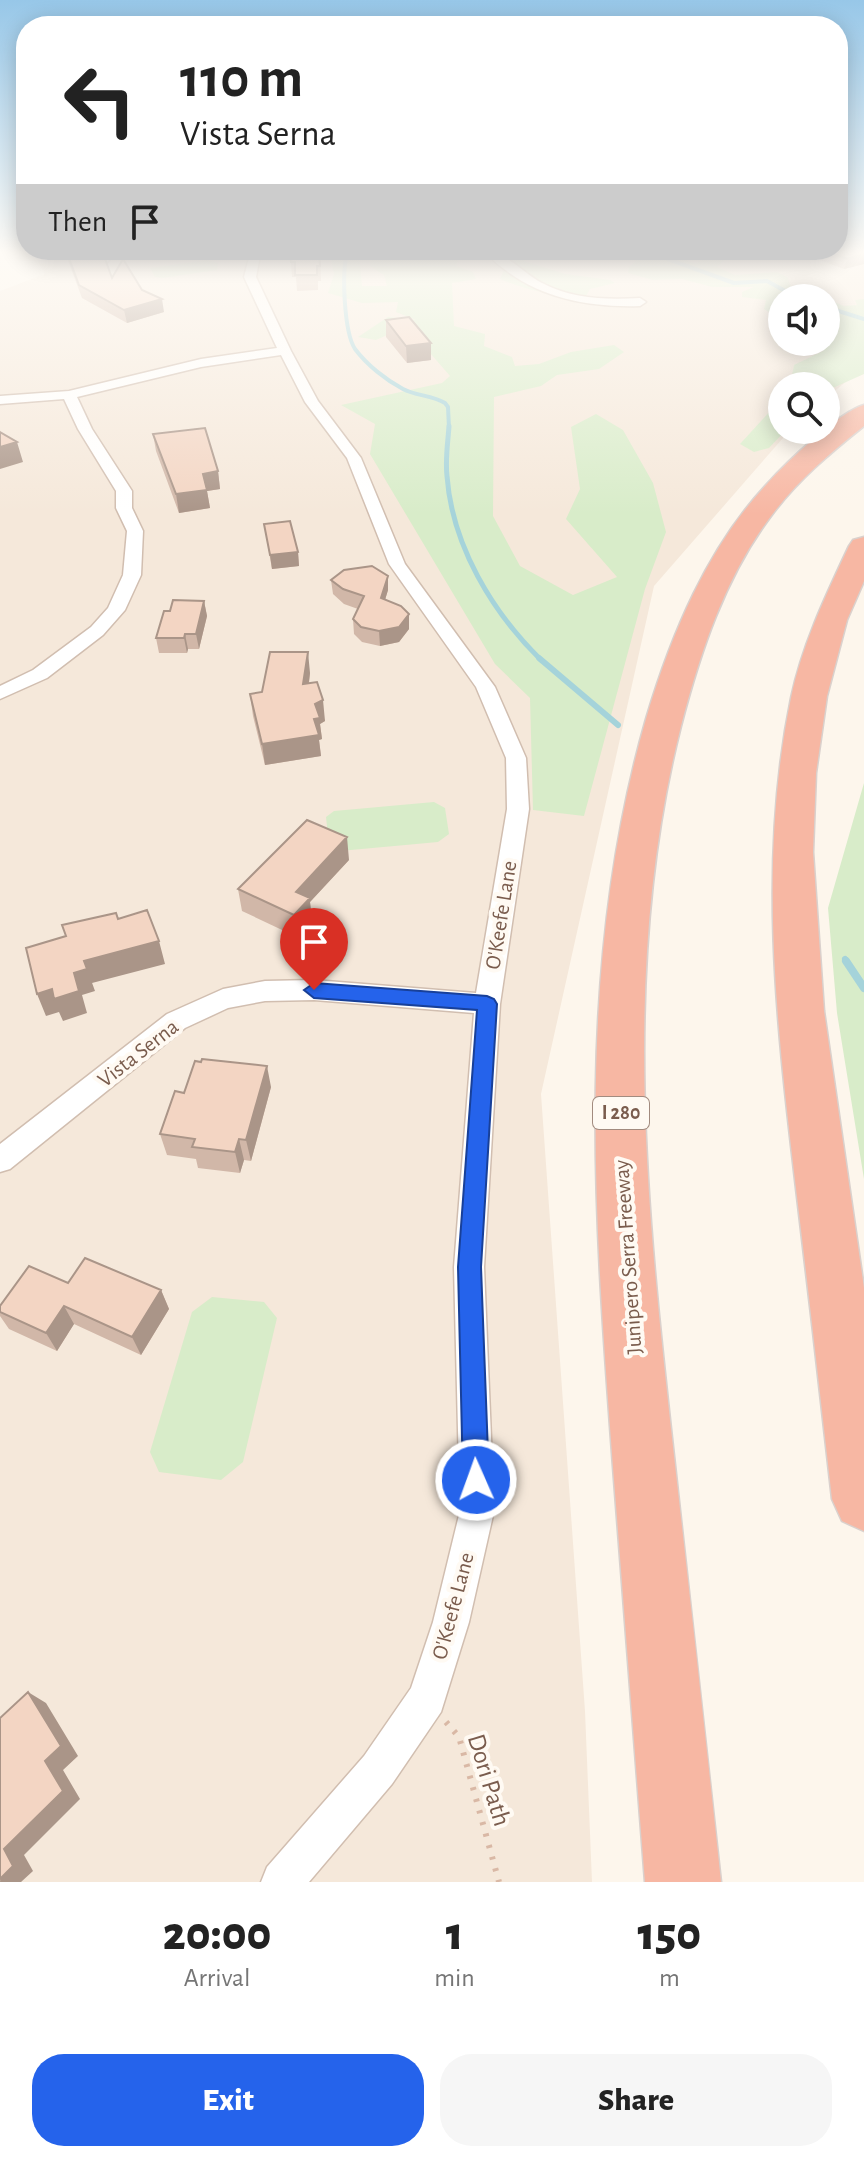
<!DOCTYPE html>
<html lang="en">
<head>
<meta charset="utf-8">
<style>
	body { margin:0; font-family:"Alegreya Sans",sans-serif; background:#f6f6f6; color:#222; height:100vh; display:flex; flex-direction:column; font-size:30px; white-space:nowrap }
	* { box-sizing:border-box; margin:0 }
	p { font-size:26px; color:#767676 }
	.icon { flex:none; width:44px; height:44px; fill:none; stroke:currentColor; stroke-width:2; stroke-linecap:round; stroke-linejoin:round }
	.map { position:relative; height:1882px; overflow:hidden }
	.side { display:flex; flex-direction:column; background:#fff; flex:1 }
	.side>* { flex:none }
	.banner { position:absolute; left:16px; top:16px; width:832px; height:244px; border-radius:32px; box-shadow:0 4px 20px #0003; background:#fff; color:#222; overflow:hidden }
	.controls { position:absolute; left:768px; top:284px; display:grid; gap:16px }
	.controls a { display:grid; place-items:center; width:72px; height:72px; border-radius:50%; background:#fff; box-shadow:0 4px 20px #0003; font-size:40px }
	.pin { position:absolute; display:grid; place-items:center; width:68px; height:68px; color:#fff; margin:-82px -34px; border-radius:50% 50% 50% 0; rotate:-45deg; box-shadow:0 0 8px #0007 }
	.pin .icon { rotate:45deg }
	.me { position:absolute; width:88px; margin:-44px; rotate:358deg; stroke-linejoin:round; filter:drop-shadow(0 0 6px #0008) }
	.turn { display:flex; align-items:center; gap:28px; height:168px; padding:0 32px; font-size:36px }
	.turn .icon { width:104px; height:104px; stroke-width:2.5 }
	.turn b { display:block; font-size:56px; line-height:68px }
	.then { display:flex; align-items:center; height:76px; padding:0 32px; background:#0003; gap:16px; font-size:30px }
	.eta { display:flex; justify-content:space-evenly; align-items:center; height:136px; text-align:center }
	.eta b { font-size:48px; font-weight:800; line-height:56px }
	.cta { display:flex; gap:16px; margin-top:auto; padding:16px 32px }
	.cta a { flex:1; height:92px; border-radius:32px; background:#2563eb; color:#fff; font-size:32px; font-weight:800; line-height:92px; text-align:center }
	.cta a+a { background:#f6f6f6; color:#222 }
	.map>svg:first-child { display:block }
	.residential { fill:#f5e8da; fill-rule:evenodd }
	.green { fill:#d8ecc9 }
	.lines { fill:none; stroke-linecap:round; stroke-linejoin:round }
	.stream-far3 { stroke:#a5d3da; stroke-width:4 }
	.stream-far2 { stroke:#a5d3da; stroke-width:5 }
	.stream-far1 { stroke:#a5d3da; stroke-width:6 }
	.stream { stroke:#a5d3da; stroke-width:8 }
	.service-casing { stroke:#d1beb0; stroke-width:3 }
	.minor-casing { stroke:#d1beb0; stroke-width:3 }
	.motorway-casing { stroke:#dad1cd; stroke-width:3 }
	.path { stroke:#d9b8a5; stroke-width:6; stroke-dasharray:3 9; stroke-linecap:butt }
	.service { fill:#fff; fill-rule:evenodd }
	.minor { fill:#fff; fill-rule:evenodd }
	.motorway { fill:#f7b7a3; fill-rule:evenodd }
	.wall { fill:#d1b7a8 }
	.shaded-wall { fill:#aa9588 }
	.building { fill:#f3d5c3; stroke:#aa9588; stroke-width:2 }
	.route { fill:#2563eb; stroke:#184099; stroke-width:2 }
	.labels { text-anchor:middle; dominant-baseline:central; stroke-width:8; stroke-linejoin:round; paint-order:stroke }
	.shield { fill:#fffaf3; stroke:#a28b7f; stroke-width:2 }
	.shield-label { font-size:20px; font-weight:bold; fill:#7a5c4d }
	.street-label { font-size:22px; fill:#7a5c4d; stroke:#fffaf3 }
	.near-street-label { font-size:26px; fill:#7a5c4d; stroke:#fffaf3 }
</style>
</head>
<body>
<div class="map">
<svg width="864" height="1882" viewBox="0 0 864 1882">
	<rect width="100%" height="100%" fill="#fdf6ec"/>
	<!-- residential -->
	<path class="residential" d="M 37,250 L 864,250 L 864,367 L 826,398 L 826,386 L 782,386 L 782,430 L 790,430 L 654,586 L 541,1094 L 585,1711 L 592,1882 L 0,1882 L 0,291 L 45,274 L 35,257 ZM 782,298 L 826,298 L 826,342 L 782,342 Z"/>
	<!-- green -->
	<path class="green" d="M 340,250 L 365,250 L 359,254 L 362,286 L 387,286 L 384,275 L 370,266 L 371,255 L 387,250 L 462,250 L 456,266 L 473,272 L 476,279 L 452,283 L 454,326 L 485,334 L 484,346 L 512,357 L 515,366 L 539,364 L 571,352 L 614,345 L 624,352 L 599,369 L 557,375 L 541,386 L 494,397 L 493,516 L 520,566 L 573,595 L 617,577 L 566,519 L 580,489 L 571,427 L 596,414 L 623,430 L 653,483 L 666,532 L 645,589 L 584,816 L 533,810 L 530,698 L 495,664 L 370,454 L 375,424 L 341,405 L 442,383 L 450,376 L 424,346 L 394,332 L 376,340 L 358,337 L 388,317 L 416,320 L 396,312 L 398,302 L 362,303 L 328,293 L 334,274 L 331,259 Z
		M 481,250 L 527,250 L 534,254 L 524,261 L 565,274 L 610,280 L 615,283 L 590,289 L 586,296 C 557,297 526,290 500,279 L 504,270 L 499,261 Z
		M 610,250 L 670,254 L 696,264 C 706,254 716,251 730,255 L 717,267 L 735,275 L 777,272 L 787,277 L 791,286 L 824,298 L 782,298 L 782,320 L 764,309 L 766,300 L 742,297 L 742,292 L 754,287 L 712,287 L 682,279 L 653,280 L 628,273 L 629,267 L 636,261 Z
		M 207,260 L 218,263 L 217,270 L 163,278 L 155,277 L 150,268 Z
		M 826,299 L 844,306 L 857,305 L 855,300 L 864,299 L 864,374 L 826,391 L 826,386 L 790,386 L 794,365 L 823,351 L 834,337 L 826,332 Z
		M 782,398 L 782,430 L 786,430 L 769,448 L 754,452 L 740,444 Z
		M 864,783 L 864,1179 L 837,1013 L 828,908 Z
		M 434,802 L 445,808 L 449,834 L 438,842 L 340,851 L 329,845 L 326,817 L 334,811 Z
		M 212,1297 L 264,1302 L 277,1318 L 243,1462 L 221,1480 L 159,1472 L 150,1452 L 192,1312 Z"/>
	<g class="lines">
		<!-- stream-far3 -->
		<path class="stream-far3" d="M 348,250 C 341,269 344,332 355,349 C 367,365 386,380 403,389 C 416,396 432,395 445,403 L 448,407 L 449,428
			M 643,250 L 734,283 L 767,281 L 798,298
			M 826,307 L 864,319"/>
		<!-- stream-far2 -->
		<path class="stream-far2" d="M 449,426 C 448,442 445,459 447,476 C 452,545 492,612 541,660"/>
		<!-- stream-far1 -->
		<path class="stream-far1" d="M 539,658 L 618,725
			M 845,959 L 848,963"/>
		<!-- stream -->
		<path class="stream" d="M 846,961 L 864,988"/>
		<defs>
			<path id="service" d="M 113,250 L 118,250 L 103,267 L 99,267 Z"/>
			<path id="minor" d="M 251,250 L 261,250 L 256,277 L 291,351 L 318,401 L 361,458 L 405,564 L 495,687 L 526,758 L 529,809 L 500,1004 L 484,1267 L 494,1511 L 469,1622 L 441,1712 L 392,1784 L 309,1882 L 261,1882 L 267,1867 L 364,1756 L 411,1688 L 433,1622 L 460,1511 L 454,1267 L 474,1013 L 314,1000 L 265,1001 L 228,1008 L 185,1028 L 10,1169 L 0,1172 L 0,1144 L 167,1014 L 223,989 L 265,981 L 314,980 L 476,993 L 507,809 L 506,758 L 476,687 L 389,564 L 347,458 L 305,402 L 281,355 L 201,367 L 77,397 L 92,429 L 132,491 L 132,508 L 143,531 L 141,575 L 125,610 L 103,635 L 47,678 L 0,699 L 0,686 L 33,670 L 91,627 L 108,608 L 123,575 L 127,531 L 116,508 L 116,491 L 78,429 L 64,399 L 0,404 L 0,396 L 69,391 L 201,359 L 277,348 L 244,277 Z
				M 483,250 C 504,250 523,273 542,283 C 573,299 606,300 640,298 L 646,302 L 640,306 C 580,308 525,295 483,250 Z"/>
			<path id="motorway" d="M 864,405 L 864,426 C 830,453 797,481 771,516 C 725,577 700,653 681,726 C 620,966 647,1213 674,1456 C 690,1598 706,1740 721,1882 L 645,1882 C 634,1744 624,1605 613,1467 C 594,1214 575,966 646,719 C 671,635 707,548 767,484 C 786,463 839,412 864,405 Z
				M 864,537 L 864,581 L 847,620 L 827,696 L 816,773 L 813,852 L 824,1011 L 864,1288 L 864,1531 L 842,1521 L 832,1499 C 820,1393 808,1286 795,1180 C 776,1020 758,858 791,698 C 802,645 826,595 849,546 L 853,540 Z"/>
		</defs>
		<!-- service casing -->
		<use href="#service" class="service-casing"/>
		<!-- minor casing -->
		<use href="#minor" class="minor-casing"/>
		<!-- motorway casing -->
		<use href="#motorway" class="motorway-casing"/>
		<!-- path -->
		<path class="path" d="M 446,1722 L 459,1737 L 499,1882"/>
		<!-- service -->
		<use href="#service" class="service"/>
		<!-- minor -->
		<use href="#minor" class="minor"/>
		<!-- motorway -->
		<use href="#motorway" class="motorway"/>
	</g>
	<!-- wall -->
	<path class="wall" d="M 64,250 L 101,250 L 102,257 L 112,278 L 142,290 L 164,312 L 127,323 L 82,298 Z
		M 290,250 L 320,250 L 321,281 L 318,281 L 318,290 L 297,291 L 296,277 L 292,277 Z
		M 810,250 L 864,250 L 864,264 L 844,269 L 809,256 Z
		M 386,320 L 431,343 L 431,360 L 407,363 L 386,337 Z
		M 153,434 L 218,471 L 220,489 L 207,491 L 210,508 L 179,513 L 156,451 Z
		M 264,524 L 298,552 L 299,566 L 272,569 Z
		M 331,580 L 388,590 L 385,600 L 409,629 L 399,642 L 380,646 L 362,642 L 354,634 L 353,619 L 358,609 L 344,604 L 333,594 Z
		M 204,601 L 207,616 L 199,649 L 188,649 L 187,653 L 159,653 L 156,638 L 170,611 Z
		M 310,673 L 309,683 L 325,721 L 320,724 L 322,739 L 319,740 L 321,756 L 265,765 L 253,716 L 250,694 L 262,692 Z
		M 349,860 L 310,902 L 312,920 L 297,937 L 242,911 L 238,889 Z
		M 271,1087 L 251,1161 L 244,1160 L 240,1173 L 198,1168 L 196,1159 L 167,1155 L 160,1134 L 184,1093 Z
		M 68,1283 L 161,1290 L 169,1309 L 141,1355 L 74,1324 L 57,1351 L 9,1329 L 0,1316 L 0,1306 Z"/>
	<!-- shaded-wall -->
	<path class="shaded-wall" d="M 97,250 L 101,250 L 102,258 L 96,267 L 94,256 Z
		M 864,254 L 864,264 L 844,269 L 847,259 Z
		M 162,299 L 164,312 L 127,323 L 124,310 Z
		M 431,343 L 431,360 L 407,363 L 406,346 Z
		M 17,442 L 23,462 L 0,469 L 0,447 Z
		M 218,471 L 220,489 L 207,491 L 210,508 L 179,513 L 176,494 L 203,474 Z
		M 298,552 L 299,566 L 272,569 L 270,555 Z
		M 388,576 L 388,590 L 381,613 L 381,598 Z
		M 204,601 L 207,616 L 199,649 L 196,634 Z
		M 409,614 L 409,629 L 399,642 L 380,646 L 379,631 Z
		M 185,634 L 188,649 L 187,653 L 184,638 Z
		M 308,652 L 310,673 L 306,705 L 303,684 Z
		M 323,700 L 325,721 L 320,724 L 322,739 L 319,740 L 321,756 L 265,765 L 262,744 L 314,719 L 315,704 Z
		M 347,837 L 349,860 L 310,902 L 312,920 L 297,937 L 294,915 L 296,892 Z
		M 159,941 L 165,964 L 92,983 L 84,961 Z
		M 87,969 L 95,991 L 82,995 L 87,1013 L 63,1021 L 59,1012 L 46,1016 L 37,994 L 74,973 Z
		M 267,1066 L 271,1087 L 251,1161 L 246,1140 Z
		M 239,1139 L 244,1160 L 240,1173 L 235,1152 Z
		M 161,1290 L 169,1309 L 141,1355 L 132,1337 Z
		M 64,1306 L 74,1324 L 57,1351 L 46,1333 Z
		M 28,1692 L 46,1703 L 78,1756 L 63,1770 L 80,1799 L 24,1855 L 33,1871 L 21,1882 L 0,1882 L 4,1849 L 45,1761 Z"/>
	<!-- building -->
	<path class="building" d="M 66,250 L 97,250 L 94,256 L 97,258 L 104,256 L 112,278 L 123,259 L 142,290 L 162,299 L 124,310 L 79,285 Z
		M 290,250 L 319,250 L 320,266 L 317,266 L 317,275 L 295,275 L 295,262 L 291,262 Z
		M 824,250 L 864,250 L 864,254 L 847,259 Z
		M 409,317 L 431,343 L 406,346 L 386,320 Z
		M 205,428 L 218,471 L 203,474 L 207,490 L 176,494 L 153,434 Z
		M 0,432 L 17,442 L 0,447 Z
		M 290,521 L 298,552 L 270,555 L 264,524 Z
		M 372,566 L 388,576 L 381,598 L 401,606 L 409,614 L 399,627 L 379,631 L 361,627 L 353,619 L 364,596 L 343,589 L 331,580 L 344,570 Z
		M 173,600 L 204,601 L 196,634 L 185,634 L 184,638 L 156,638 L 164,611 L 170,611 Z
		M 270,652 L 308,652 L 303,684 L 317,682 L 323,700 L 315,704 L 320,718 L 314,719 L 319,735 L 262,744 L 250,694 L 262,692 Z
		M 307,820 L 347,837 L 296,892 L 310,898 L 294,915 L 238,889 Z
		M 147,910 L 159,941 L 84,961 L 87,969 L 74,973 L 79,991 L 54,999 L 52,989 L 37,994 L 26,948 L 66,936 L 62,925 L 116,913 L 118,919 Z
		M 202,1059 L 267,1066 L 246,1140 L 239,1139 L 235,1152 L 192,1147 L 195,1139 L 160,1134 L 175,1091 L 184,1093 L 195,1061 L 201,1062 Z
		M 85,1258 L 161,1290 L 132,1337 L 64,1306 L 46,1333 L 0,1312 L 0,1306 L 29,1266 L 68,1283 Z
		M 28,1692 L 61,1746 L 45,1761 L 63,1791 L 4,1849 L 13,1866 L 0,1879 L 0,1718 Z"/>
	<!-- sky -->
	<linearGradient id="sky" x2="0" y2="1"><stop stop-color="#97c7e8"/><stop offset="0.49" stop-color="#fefbf6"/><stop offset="1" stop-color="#fefbf6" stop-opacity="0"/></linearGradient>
	<rect width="864" height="514" fill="url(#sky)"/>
	<!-- route -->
	<path class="route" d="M 314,983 L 487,996 L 494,999 L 497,1004 L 481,1267 L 489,1480 L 485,1490 L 476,1493 L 467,1490 L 463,1480 L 458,1267 L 477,1010 L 314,998 L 304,990 Z"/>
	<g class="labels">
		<!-- shield labels -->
		<rect class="shield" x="593" y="1097" width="56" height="32" rx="6"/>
		<g class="shield-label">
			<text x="621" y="1113">I 280</text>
		</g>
		<!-- street labels -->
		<g class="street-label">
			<text transform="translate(501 915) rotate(-81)">O'Keefe Lane</text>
			<text transform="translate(138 1053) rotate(-38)">Vista Serna</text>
			<text transform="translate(628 1257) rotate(-94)">Junipero Serra Freeway</text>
			<text transform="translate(453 1606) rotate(-75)">O'Keefe Lane</text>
		</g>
		<!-- near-street labels -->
		<g class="near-street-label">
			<text transform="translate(489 1780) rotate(73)">Dori Path</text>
		</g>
	</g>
</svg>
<div class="controls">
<a><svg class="icon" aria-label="sound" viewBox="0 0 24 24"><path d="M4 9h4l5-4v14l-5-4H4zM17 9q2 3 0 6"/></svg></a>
<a><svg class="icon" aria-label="search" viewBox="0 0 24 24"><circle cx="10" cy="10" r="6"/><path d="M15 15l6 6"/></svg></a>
</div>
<div class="pin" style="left:314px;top:990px;background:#d93025"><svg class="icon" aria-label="arrive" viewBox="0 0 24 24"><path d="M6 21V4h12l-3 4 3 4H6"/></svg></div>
<svg class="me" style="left:476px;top:1480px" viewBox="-20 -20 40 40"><circle r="17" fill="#2563eb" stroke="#fff" stroke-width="3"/><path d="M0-11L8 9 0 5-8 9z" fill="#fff"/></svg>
<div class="banner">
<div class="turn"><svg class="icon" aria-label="left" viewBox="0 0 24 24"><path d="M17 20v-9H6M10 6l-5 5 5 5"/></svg><div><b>110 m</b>Vista Serna</div></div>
<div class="then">Then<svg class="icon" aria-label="arrive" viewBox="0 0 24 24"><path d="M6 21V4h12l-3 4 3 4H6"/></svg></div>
</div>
</div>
<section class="side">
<div class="eta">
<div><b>20:00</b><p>Arrival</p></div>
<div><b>1</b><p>min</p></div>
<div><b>150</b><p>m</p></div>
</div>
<div class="cta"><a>Exit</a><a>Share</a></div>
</section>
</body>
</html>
